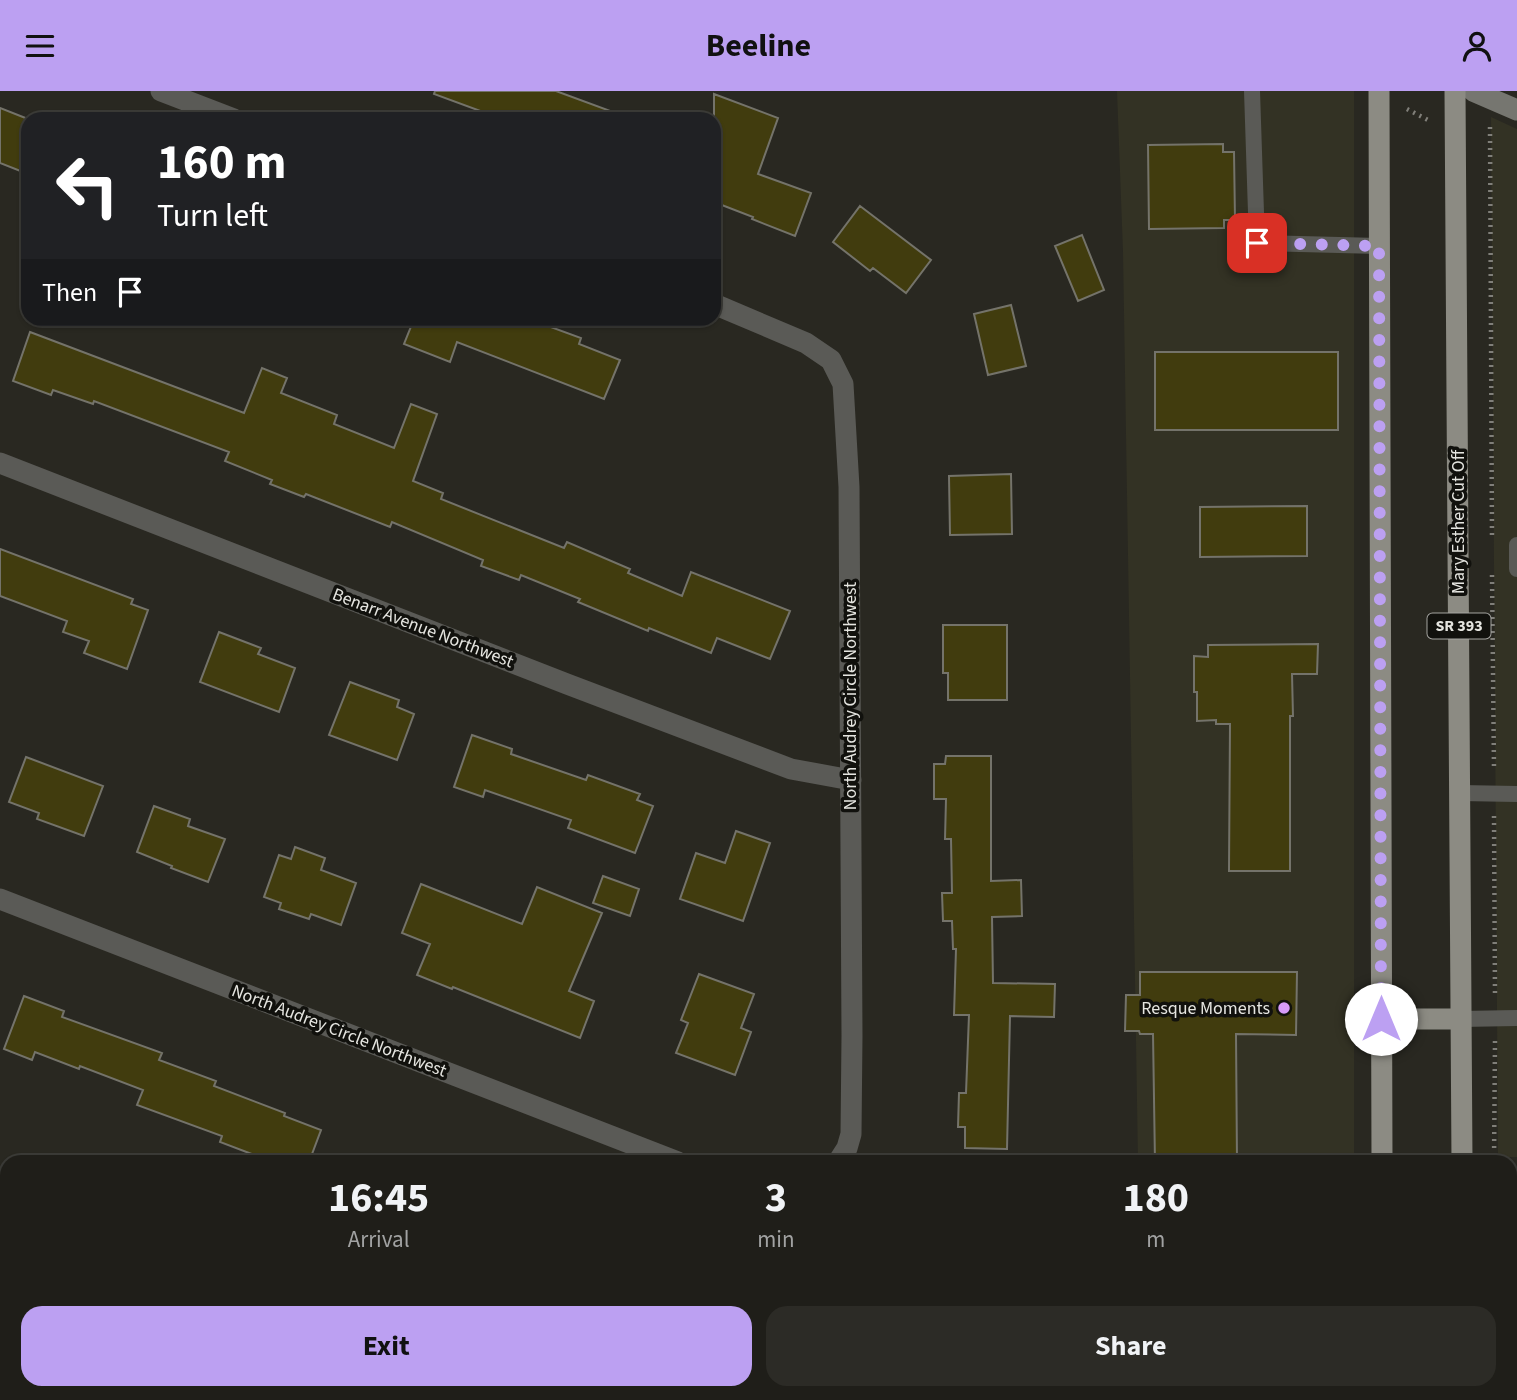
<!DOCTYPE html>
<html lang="en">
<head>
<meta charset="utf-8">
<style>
	body { margin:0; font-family:"Source Sans 3",sans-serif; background:#2c2b26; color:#f1f3f6; height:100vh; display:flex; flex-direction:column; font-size:26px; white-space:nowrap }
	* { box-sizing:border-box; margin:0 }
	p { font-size:23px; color:#a1a2a2 }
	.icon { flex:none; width:38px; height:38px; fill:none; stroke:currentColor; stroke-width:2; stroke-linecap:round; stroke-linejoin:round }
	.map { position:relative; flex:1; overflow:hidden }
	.side { position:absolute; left:0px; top:1064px; width:1517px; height:245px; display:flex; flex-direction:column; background:#1f1e19; border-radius:21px 21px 0 0; box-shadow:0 2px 5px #0004,0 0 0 2px #3c3c38 }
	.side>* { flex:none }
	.guide { position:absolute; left:21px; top:21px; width:700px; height:214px; border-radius:21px; box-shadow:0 2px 5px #0004,0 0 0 2px #3c3c38; background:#202124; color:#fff; overflow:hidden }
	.pin { position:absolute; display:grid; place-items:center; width:60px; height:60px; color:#fff; margin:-30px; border-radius:14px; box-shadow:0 4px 10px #0006 }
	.me { position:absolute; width:77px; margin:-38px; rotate:0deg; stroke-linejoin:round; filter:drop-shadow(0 0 5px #0008) }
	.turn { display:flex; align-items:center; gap:24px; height:147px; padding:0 21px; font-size:32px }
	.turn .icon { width:91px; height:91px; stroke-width:2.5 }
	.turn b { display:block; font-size:49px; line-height:60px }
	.then { display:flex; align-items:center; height:66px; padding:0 21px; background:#0003; gap:14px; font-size:26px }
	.eta { display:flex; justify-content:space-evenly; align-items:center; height:119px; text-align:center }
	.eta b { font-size:42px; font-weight:700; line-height:49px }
	.action { display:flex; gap:14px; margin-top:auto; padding:14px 21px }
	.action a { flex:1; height:80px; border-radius:21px; background:#bca0f2; color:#111; font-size:28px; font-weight:700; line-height:80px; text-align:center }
	.action a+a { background:#2c2b26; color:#f1f3f6 }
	header { display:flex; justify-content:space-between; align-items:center; height:91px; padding:0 21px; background:#bca0f2; color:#111; font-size:32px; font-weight:700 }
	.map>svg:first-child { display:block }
	.built { fill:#333224 }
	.building { fill:#413c0e; stroke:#74736a; stroke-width:2 }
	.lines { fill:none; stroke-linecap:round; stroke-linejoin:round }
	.path { stroke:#807f79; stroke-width:4.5; stroke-dasharray:2 5; stroke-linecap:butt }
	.lane { stroke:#5a5a56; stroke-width:16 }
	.street { stroke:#5a5a56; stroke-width:21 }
	.secondary { stroke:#767670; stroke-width:21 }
	.primary { stroke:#8c8b83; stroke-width:21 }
	.route { stroke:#bca0f2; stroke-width:12; stroke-dasharray:0 21.6 }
	.poi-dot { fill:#d79bf9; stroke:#11110d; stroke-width:2.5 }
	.labels { text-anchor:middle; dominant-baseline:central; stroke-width:7; stroke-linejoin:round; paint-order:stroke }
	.shield { fill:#11110d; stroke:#a5a5a1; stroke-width:2 }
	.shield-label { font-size:16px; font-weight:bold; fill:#e5e5e0 }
	.street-label { font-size:18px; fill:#e5e5e0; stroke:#11110d }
	.poi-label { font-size:18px; fill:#e5e5e0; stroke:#11110d; text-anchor:end }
</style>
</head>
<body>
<header><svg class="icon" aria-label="menu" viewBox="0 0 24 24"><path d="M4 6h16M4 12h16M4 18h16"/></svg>Beeline<svg class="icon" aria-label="person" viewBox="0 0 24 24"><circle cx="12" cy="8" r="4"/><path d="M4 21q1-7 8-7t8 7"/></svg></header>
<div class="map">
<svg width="1517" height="1309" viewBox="0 0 1517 1309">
	<rect width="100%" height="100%" fill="#292821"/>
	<!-- built -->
	<path class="built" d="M 1117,0 L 1354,0 L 1354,1071 L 1138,1071 L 1123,161 Z
		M 1491,26 L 1517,38 L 1517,1066 L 1502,1066 L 1498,1069 Z
		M 1510,1081 L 1517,1081 L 1517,1309 L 1500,1309 L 1500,1302 L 1510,1302 Z
		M 1142,1302 L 1354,1302 L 1354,1309 L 1142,1309 Z"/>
	<!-- building -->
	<path class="building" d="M 435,0 L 556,0 L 624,25 L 623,28 L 502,28 L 434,3 Z
		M 714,3 L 778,27 L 758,83 L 811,102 L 795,145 L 752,128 L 753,126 L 714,111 Z
		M 0,17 L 28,28 L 28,83 L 0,72 Z
		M 1223,53 L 1223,61 L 1234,61 L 1235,129 L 1224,129 L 1224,137 L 1149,138 L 1148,54 Z
		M 860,115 L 931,169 L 906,202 L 873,177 L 870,180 L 833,151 Z
		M 1082,144 L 1104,199 L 1078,210 L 1055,155 Z
		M 1011,214 L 1026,275 L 988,284 L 974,223 Z
		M 403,228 L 529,228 L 581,247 L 579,253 L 620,269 L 604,308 L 457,251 L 450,271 L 404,253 L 412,233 L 403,229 Z
		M 30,241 L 244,322 L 262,277 L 287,287 L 281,302 L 337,324 L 334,333 L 394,357 L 411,313 L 437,323 L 413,390 L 443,402 L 441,408 L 564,457 L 567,451 L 630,478 L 628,482 L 682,505 L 691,481 L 790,520 L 770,568 L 717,547 L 711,562 L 649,537 L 648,540 L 578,511 L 580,508 L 521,484 L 519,489 L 481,475 L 483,469 L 392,431 L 390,436 L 306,403 L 304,406 L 270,393 L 272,389 L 225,370 L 229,361 L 94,310 L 93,313 L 53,299 L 51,304 L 13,290 Z
		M 1155,261 L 1338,261 L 1338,339 L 1155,339 Z
		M 1011,383 L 1012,443 L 950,444 L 949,385 Z
		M 1307,415 L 1307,465 L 1200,466 L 1200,416 Z
		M 0,458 L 133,508 L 131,513 L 148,519 L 127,578 L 84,562 L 89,550 L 63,541 L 67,530 L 0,505 Z
		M 943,534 L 1007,534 L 1007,609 L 948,609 L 948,582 L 943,582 Z
		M 219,541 L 261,557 L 258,563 L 295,577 L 279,621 L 200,591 Z
		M 1318,553 L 1317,583 L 1292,583 L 1293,625 L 1290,625 L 1290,780 L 1229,780 L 1230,633 L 1216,633 L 1216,629 L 1197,630 L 1197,601 L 1194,601 L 1194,565 L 1208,566 L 1208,554 Z
		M 350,591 L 399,609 L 397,616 L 414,623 L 397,669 L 329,644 Z
		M 472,644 L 512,658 L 511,663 L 586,689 L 588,684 L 640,703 L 637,709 L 653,715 L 635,762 L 568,737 L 571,729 L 485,699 L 483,706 L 454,696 Z
		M 946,665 L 991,665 L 991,790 L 1021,789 L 1022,825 L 992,826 L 993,892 L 1055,893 L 1054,926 L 1010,925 L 1007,1058 L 965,1057 L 965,1036 L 958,1036 L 959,1002 L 966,1002 L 969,924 L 954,924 L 956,858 L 953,858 L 952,830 L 943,830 L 942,802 L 952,802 L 951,748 L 945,748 L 946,708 L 934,708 L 934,673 L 945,673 Z
		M 26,666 L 103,695 L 84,745 L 37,728 L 39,722 L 9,711 Z
		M 154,715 L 190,728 L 188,735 L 225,748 L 208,791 L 171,777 L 172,775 L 137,761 Z
		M 736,740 L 770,752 L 743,830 L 680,808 L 696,762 L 725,772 Z
		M 295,756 L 325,767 L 321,779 L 356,792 L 341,834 L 311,823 L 309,828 L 279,818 L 281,812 L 264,806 L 279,764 L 291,768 Z
		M 603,785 L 639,798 L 630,825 L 593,812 Z
		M 421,793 L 522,833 L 537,796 L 602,822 L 569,900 L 594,910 L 580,947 L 453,896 L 452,898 L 417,884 L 430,853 L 402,842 Z
		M 1140,881 L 1297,881 L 1296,944 L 1236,943 L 1237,1071 L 1155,1071 L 1153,943 L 1140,943 L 1139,940 L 1125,940 L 1126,904 L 1140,904 Z
		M 699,883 L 754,903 L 741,937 L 751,941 L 735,984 L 676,962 L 688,932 L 681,929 Z
		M 24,905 L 64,920 L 62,926 L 162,962 L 159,969 L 216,990 L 214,995 L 285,1022 L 284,1025 L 321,1039 L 309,1071 L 273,1071 L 220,1051 L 222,1045 L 137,1014 L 143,999 L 80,975 L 79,978 L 35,961 L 32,969 L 4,958 Z"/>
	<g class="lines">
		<!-- path -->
		<path class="path" d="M 1407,18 L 1430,30
			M 1490,36 L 1492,447
			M 1492,484 L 1494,678
			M 1494,725 L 1495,906
			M 1494,1071 L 1495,949"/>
		<!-- lane -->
		<path class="lane" d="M 1252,0 L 1257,152 L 1379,155
			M 1517,454 L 1517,478
			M 1460,702 L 1517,703
			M 1461,928 L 1517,927
			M 1510,1288 L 1517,1288"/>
		<!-- street -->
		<path class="street" d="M 161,0 L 234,28
			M 714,213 L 806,252 L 831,269 L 843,293 L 849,396 L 852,945 L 851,1043 L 847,1057 L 838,1071
			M 0,372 L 567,593 L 791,678 L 851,689
			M 0,808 L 678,1071"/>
		<!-- secondary -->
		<path class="secondary" d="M 1473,0 L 1517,19"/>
		<!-- primary -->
		<path class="primary" d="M 1379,0 L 1382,1071
			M 1455,0 L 1462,1071
			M 1382,928 L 1461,928
			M 1383,1302 L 1383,1309
			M 1464,1302 L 1464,1309"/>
	</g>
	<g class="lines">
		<!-- route -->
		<path class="route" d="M 1257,152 L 1379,155 L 1381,928"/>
	</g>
	<!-- markers -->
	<circle class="poi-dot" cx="1284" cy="917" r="7"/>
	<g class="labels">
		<!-- shield labels -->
		<rect class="shield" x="1427.5" y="522.5" width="63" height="25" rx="5"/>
		<g class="shield-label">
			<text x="1459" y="535">SR 393</text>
		</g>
		<!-- street labels -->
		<g class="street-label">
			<text transform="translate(1458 431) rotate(-90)">Mary Esther Cut Off</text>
			<text transform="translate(423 537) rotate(21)">Benarr Avenue Northwest</text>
			<text transform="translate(850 605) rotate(-90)">North Audrey Circle Northwest</text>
			<text transform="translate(339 940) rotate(21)">North Audrey Circle Northwest</text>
		</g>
		<!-- poi labels -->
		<g class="poi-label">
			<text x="1270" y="917">Resque Moments</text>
		</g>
	</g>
</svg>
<div class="pin" style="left:1257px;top:152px;background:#d93025"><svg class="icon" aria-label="arrive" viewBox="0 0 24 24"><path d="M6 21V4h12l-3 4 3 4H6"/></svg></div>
<svg class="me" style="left:1381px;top:928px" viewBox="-20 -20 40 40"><circle r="19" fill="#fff"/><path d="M0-13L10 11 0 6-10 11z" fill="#bca0f2"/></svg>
<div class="guide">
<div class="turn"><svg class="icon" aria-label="left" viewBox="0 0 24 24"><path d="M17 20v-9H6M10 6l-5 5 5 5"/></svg><div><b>160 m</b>Turn left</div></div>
<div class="then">Then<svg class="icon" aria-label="arrive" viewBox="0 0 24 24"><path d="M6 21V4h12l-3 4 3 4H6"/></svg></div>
</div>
<section class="side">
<div class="eta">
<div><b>16:45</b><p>Arrival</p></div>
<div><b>3</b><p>min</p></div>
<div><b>180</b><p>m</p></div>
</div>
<div class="action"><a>Exit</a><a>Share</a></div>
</section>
</div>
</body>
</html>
